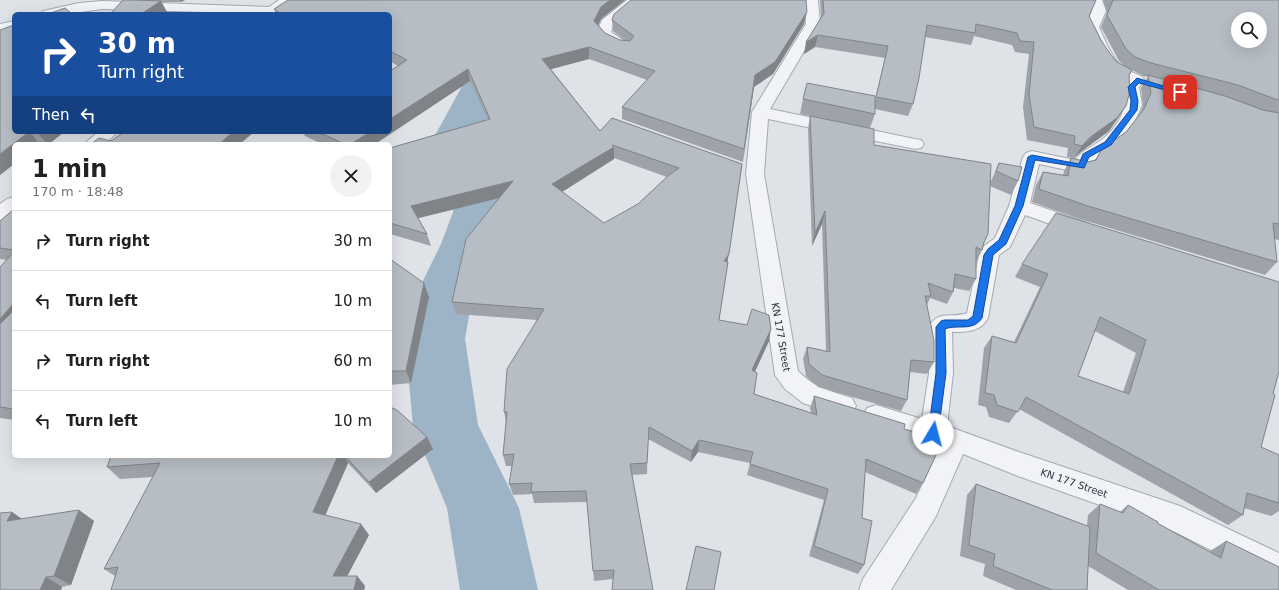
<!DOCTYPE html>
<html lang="en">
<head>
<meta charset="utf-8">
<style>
	body { margin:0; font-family:"DejaVu Sans",sans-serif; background:#f2f2f2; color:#202124; height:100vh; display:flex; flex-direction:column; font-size:15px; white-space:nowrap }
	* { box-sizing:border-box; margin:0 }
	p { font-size:13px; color:#757577 }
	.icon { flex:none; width:22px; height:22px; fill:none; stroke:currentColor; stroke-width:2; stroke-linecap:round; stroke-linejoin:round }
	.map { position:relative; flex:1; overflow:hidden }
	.side { position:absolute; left:12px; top:142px; width:380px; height:316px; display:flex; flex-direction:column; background:#fff; border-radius:6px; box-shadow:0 4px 16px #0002 }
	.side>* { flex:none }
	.top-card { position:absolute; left:12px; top:12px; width:380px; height:122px; border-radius:6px; box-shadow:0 4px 16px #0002; background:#1a4fa0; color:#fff; overflow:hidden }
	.buttons { position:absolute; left:1231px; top:12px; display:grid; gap:8px }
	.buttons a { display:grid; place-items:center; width:36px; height:36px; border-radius:50%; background:#fff; box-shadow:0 4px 16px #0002; font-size:20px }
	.pin { position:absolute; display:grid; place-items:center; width:34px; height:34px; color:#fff; margin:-17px; border-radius:8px; box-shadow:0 2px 6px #0006 }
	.me { position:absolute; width:44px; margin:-22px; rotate:8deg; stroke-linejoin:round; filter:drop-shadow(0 0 3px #0008) }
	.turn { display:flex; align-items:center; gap:14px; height:84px; padding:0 20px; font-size:18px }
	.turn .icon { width:52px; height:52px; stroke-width:2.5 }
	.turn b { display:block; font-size:28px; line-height:34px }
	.then { display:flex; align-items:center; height:38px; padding:0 20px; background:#0003; gap:8px; font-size:15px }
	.round { display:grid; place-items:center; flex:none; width:42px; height:42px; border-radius:21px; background:#f2f2f2 }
	.headline { display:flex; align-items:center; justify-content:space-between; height:68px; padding:0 20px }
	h1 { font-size:24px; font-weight:600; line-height:30px }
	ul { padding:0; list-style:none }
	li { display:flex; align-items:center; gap:12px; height:60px; padding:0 20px; border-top:1px solid #e0e0e0 }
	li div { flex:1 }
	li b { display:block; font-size:15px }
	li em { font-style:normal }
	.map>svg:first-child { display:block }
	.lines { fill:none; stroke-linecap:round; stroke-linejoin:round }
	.stream { fill:#9cb4c5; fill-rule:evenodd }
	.river { fill:#9cb4c5; fill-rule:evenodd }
	.minor-casing { stroke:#a5aab1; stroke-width:2 }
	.minor { fill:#f1f3f6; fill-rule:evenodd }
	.wall { fill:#9da3a9; fill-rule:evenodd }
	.shaded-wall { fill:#808489 }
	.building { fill:#b7bdc4; stroke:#808489; fill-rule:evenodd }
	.route { fill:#1a73e8; stroke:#114b97 }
	.labels { text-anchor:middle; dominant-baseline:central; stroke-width:3; stroke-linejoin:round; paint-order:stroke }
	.street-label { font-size:10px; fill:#29323d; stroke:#eef2f5 }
</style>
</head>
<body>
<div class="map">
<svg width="1279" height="590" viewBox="0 0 1279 590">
	<rect width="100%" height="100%" fill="#dfe3e7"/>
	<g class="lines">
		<!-- stream -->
		<path class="stream" d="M 420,393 L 447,406 L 448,409 L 447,412 L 443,413 L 439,412 L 416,400 L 415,397 L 416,394 Z"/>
		<!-- river -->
		<path class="river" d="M 465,0 L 500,0 L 487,21 L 494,31 L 494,47 L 504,58 L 506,79 L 477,139 L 487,163 L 504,190 L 503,212 L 493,244 L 473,293 L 465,339 L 478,425 L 519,508 L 538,590 L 460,590 L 447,508 L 413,426 L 405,339 L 417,293 L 441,244 L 453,212 L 456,190 L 441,163 L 433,139 L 466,79 L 465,62 L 456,51 L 456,31 L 451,21 Z"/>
		<defs>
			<path id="minor" d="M 279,0 L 295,0 L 276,14 L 102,9 L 67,14 L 41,14 L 43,11 L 79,3 L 102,1 L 269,7 Z
				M 627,0 L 643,0 L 613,25 L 611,32 L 630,45 L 633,48 L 630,51 C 619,54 602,42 596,33 L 602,20 Z
				M 804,0 L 818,0 L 820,24 L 770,109 L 915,139 L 921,140 L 924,144 L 921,148 L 915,149 L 768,119 L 764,174 L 798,371 C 815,388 830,391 852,398 L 856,406 L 852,414 L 843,417 L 803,403 L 785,389 L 775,375 L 746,174 L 752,112 L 806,24 Z
				M 1088,0 L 1102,0 L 1106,11 L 1099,27 C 1105,40 1112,59 1123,68 C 1130,73 1140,73 1145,80 L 1139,87 L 1142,105 L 1135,121 L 1117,144 L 1093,161 L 1088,171 L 1081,173 L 1039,164 L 1030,203 L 1088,223 L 1091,228 L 1088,233 L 1081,235 L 1025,215 L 1010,247 L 999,255 L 988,318 C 981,332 966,332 952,332 L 953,373 L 947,426 L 1019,452 L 1180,506 L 1279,553 L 1279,584 L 1173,531 L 1018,476 L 963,454 L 936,516 L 891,590 L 859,590 L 863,579 L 916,498 L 940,447 L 867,424 L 863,416 L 867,408 L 876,405 L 922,419 L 929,373 L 929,327 C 938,309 952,319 967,313 L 979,255 L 984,246 L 995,238 L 1009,206 L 1023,157 L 1026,153 L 1032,151 L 1075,160 C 1082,151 1088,149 1097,143 C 1117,130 1129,110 1123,87 L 1127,82 C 1102,73 1095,49 1085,27 L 1092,11 Z
				M 14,21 L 14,30 L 0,33 L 0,24 Z
				M 98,132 L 118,132 L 104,144 L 84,144 Z
				M 14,197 L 14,213 L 7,219 L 0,221 L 0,204 L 7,199 Z"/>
		</defs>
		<!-- minor casing -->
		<use href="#minor" class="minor-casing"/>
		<!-- minor -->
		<use href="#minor" class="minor"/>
	</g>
	<!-- wall -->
	<path class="wall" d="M 123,0 L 185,0 L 181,2 L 161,2 L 167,12 Z
		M 288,0 L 625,0 L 601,19 L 598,25 L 605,33 L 620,40 L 624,40 L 613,31 L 612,20 L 804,24 L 773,74 L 754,87 L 743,162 L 622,119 L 622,107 L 647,80 L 589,59 L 551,69 L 600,131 L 742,164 L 719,320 L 769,341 L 755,372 L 754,394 L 811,413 L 810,408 L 814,396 L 904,429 L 923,483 L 916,494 L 865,472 L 862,518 L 864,565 L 858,574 L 809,556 L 824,500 L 747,475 L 750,463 L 698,452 L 691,462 L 648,439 L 647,474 L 632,475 L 613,579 L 594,581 L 587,502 L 534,503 L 532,494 L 513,495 L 509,484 L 512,466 L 506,466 L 503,455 L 506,422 L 504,412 L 537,320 L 456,314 L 452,302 L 500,198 L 418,218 L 427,234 L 431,246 L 390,234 L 390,148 L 488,120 L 470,81 L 375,144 L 322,144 L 305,136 L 303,132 L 390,132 L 398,66 L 390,61 L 390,14 L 276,14 L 274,9 ZM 614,158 L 667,177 L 638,204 L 604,223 L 562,192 L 614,159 Z
		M 820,0 L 1096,0 L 1089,16 L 1101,40 L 1111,55 L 1117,62 L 1126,67 L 1119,61 L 1101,27 L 1107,12 L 1103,0 L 1279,0 L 1279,240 L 1274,239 L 1277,262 L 1265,275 L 1080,219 L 1032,202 L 1036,185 L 1043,172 L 1063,175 L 1064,171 L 1071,158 L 1088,162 L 1095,160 L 1102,149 L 1126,132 L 1139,116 L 1143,106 L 1141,88 L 1148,77 L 1143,76 L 1132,70 L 1129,76 L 1118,118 L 1109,131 L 1082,151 L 1074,158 L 1067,157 L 1068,148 L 1027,140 L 1023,107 L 1029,54 L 1015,52 L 1012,45 L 974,36 L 971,45 L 925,37 L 913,104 L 908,116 L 875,109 L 875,114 L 870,128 L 800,114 L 803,99 L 875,100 L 885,58 L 815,47 L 804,54 L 821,18 Z
		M 0,30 L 14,132 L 64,132 L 49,144 L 14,144 L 14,164 L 0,175 Z
		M 810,116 L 874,145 L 991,181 L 999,163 L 1018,181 L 1011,195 L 990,186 L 988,234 L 984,243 L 982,250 L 976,262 L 976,279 L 969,291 L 954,288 L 953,292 L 947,304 L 930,298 L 927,305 L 934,362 L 927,374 L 910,372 L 907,400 L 901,411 L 818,387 L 806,376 L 803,359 L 807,347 L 826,351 L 822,224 L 812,246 L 808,129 Z
		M 14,209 L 14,420 L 0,418 L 0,267 L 7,260 L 0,259 L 0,221 Z
		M 390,259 L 429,297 L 411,383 L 390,385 Z
		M 1022,264 L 1279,284 L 1273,394 L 1261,447 L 1279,455 L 1279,511 L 1271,516 L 1244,508 L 1243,515 L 1228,525 L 1019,409 L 1009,423 L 989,417 L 986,407 L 978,405 L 984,348 L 992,336 L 1014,342 L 1040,287 L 1015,277 ZM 1095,331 L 1136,353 L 1123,392 L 1078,376 Z
		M 427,437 L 433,449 L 376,493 L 348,463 L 325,515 L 369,535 L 347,576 L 357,576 L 365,586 L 364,590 L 111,590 L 115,576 L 104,569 L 153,477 L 120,479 L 107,467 L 111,456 L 390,456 Z
		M 976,484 L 1087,526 L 1088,515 L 1100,504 L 1120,512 L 1128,505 L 1157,523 L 1210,552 L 1210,551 L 1226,541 L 1279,590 L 1128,590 L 1088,566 L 1087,590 L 1016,590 L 983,576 L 985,564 L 960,556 L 967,495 Z
		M 79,510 L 94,521 L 71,585 L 62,587 L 61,590 L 0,590 L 12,512 L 21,519 Z"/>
	<!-- shaded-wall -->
	<path class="shaded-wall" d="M 180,0 L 185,0 L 181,2 Z
		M 610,0 L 625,0 L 601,19 L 595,32 L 594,21 L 601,7 Z
		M 161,1 L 167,12 L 164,14 L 141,14 Z
		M 807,12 L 804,24 L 773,74 L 754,87 L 743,162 L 755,75 Z
		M 818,35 L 815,47 L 804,54 L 806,42 Z
		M 589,47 L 589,59 L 544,71 L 542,59 Z
		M 468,69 L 470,81 L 375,144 L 351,144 L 370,132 L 390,132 L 390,119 Z
		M 1126,106 L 1118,118 L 1109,131 L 1082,151 L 1074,158 L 1082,146 Z
		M 29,132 L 30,132 L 39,144 L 14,144 L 14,164 L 0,175 L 0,154 Z
		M 39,132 L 64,132 L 49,144 L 47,144 L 38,133 Z
		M 233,132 L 254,132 L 240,144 L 219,144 Z
		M 614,147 L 614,159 L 554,197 L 552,184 Z
		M 742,164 L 717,332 L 724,261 Z
		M 513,181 L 515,194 L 415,219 L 411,206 Z
		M 825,211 L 822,224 L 812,246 L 815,233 Z
		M 424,283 L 429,297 L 411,383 L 406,371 Z
		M 14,303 L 14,330 L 0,328 L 0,319 Z
		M 771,329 L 769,341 L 750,382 L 752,370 Z
		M 427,437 L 433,449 L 376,493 L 369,482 Z
		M 699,440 L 698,452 L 691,462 L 692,451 Z
		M 338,456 L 344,456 L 348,463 L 322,523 L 313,512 Z
		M 79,510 L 94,521 L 71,585 L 54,576 Z
		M 12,512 L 28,523 L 7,521 Z
		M 361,524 L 369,535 L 342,586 L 333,576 Z
		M 357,576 L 365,586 L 364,590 L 354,590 Z
		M 46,577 L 62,587 L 61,590 L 40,590 Z"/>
	<!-- building -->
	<path class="building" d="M 123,0 L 133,0 L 161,1 L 141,14 L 110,14 Z
		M 288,0 L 610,0 L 601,7 L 594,21 L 605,33 L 620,40 L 630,41 L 634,36 L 612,20 L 614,14 L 631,0 L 806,0 L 807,12 L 775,62 L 755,75 L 744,149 L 622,107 L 655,71 L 589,47 L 542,59 L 600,131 L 612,118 L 742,164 L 729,254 L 724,261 L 728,262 L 719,320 L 747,325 L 752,309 L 769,315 L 771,329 L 752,370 L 757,373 L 754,394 L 817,415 L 814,396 L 905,424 L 904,429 L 943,440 L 923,483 L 866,459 L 862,518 L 872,521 L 864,565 L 814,546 L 828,489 L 750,464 L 753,452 L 699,440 L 692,451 L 649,427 L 647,463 L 630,464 L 653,590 L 612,590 L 614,570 L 593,571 L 586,491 L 531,492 L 532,483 L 509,484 L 514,454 L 503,455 L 507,412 L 504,412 L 507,369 L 544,309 L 452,302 L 466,239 L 513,181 L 411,206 L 427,234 L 390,223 L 390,148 L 490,119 L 468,69 L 390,119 L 390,71 L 407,60 L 390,51 L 390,14 L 281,14 L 274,9 ZM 612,145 L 679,168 L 669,175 L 638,204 L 604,223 L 552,184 L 614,147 Z
		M 823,0 L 1096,0 L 1089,16 L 1101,40 L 1111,55 L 1117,62 L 1132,70 L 1129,75 L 1130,91 L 1126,106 L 1117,118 L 1089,138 L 1082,146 L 1074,144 L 1075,136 L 1034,127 L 1029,95 L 1034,42 L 1020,41 L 1017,33 L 976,24 L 975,33 L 927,25 L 919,78 L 913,104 L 876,97 L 888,46 L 818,35 L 806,42 L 824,13 Z
		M 1113,0 L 1279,0 L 1279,100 L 1275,99 L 1238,85 L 1151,63 L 1135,57 L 1126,49 L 1107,15 ZM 1238,19 L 1260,19 L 1260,41 L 1238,41 Z
		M 65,8 L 72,14 L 48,14 Z
		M 14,25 L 14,132 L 29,132 L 0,154 L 0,30 Z
		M 1148,75 L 1225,96 L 1263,110 L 1279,113 L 1279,224 L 1273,223 L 1277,262 L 1088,206 L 1039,189 L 1043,172 L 1068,176 L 1071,158 L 1088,162 L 1096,160 L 1102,149 L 1126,132 L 1144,109 L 1151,93 Z
		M 807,83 L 875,96 L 875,114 L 803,99 Z
		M 810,116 L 874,129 L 874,145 L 991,164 L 988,234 L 984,242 L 982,250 L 976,247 L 976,279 L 955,274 L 953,292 L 928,283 L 931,296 L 925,296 L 934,340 L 934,362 L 911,360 L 907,400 L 822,375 L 809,364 L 807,347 L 830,352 L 825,211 L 815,233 Z
		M 124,132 L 233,132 L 219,144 L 91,144 L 99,138 L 111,141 Z
		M 318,132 L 370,132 L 351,144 L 345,144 Z
		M 999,163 L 1022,167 L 1018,181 L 996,171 Z
		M 14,209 L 14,250 L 0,248 L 0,221 Z
		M 1056,213 L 1279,282 L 1279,371 L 1273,394 L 1275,395 L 1261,447 L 1279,455 L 1279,503 L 1247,493 L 1243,515 L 1026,397 L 1018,412 L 997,405 L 994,395 L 985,393 L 992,336 L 1016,343 L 1048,274 L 1022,264 ZM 1100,317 L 1146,340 L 1129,394 L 1078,376 Z
		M 14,252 L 14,303 L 0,319 L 0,267 Z
		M 390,259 L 424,283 L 406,371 L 390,371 Z
		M 14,310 L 14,409 L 0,407 L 0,324 Z
		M 390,407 L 397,410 L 427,437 L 369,482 L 345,456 L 390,456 Z
		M 111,456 L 338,456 L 313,512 L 361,524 L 333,576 L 357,576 L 354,590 L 111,590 L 118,567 L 104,569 L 160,463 L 107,467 Z
		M 976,484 L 1090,527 L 1087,590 L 1052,590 L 993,566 L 995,554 L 969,545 Z
		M 1100,504 L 1123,513 L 1128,505 L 1158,522 L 1157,523 L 1221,558 L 1226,541 L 1279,567 L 1279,590 L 1159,590 L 1096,553 Z
		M 79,510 L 54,576 L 46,577 L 40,590 L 0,590 L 0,513 L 12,512 L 7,521 Z
		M 696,546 L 721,552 L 714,590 L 686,590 Z"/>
	<!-- route -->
	<path class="route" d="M 1137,78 L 1183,92 L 1180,94 L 1139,83 L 1135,87 L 1138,101 L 1137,110 L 1111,145 L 1089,157 L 1084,168 L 1035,160 L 1023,206 L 1006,244 L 993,255 L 982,318 C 973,332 957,324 945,329 L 946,373 L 938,434 L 937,437 L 933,438 L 929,437 L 928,434 L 936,373 L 936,327 L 941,321 L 944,320 L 968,320 L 973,316 L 984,255 L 988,249 L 999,240 L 1015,206 L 1028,157 L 1032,155 L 1079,164 L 1083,154 L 1105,142 L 1130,110 L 1131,101 L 1128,87 Z"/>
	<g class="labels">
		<!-- street labels -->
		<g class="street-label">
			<text transform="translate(781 337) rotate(80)">KN 177 Street</text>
			<text transform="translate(1074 483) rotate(19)">KN 177 Street</text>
		</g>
	</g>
</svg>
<div class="buttons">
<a><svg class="icon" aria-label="search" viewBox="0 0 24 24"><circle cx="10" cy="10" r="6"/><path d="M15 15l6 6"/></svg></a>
</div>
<div class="pin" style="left:1180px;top:92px;background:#d93025"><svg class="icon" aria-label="arrive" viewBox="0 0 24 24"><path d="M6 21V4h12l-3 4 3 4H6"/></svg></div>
<svg class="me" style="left:933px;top:434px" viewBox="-20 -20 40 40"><circle r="19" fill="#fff"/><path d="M0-13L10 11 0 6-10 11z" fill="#1a73e8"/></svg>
<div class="top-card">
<div class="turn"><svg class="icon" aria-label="right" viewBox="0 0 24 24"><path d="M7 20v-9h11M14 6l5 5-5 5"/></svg><div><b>30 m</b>Turn right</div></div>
<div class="then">Then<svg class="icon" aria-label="left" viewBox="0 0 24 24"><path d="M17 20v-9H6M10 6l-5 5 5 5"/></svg></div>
</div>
<section class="side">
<div class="headline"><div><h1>1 min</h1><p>170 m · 18:48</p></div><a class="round"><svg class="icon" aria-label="close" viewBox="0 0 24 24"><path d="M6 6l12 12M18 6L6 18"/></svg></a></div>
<ul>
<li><svg class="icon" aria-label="right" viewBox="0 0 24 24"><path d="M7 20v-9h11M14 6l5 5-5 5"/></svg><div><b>Turn right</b></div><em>30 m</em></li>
<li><svg class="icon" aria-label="left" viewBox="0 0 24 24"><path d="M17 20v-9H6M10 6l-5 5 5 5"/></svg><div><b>Turn left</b></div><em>10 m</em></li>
<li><svg class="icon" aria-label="right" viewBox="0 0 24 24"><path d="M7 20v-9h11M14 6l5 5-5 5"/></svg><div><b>Turn right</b></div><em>60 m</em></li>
<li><svg class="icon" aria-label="left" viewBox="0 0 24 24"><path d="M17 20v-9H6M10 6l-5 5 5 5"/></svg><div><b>Turn left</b></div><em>10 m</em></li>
</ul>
</section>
</div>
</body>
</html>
